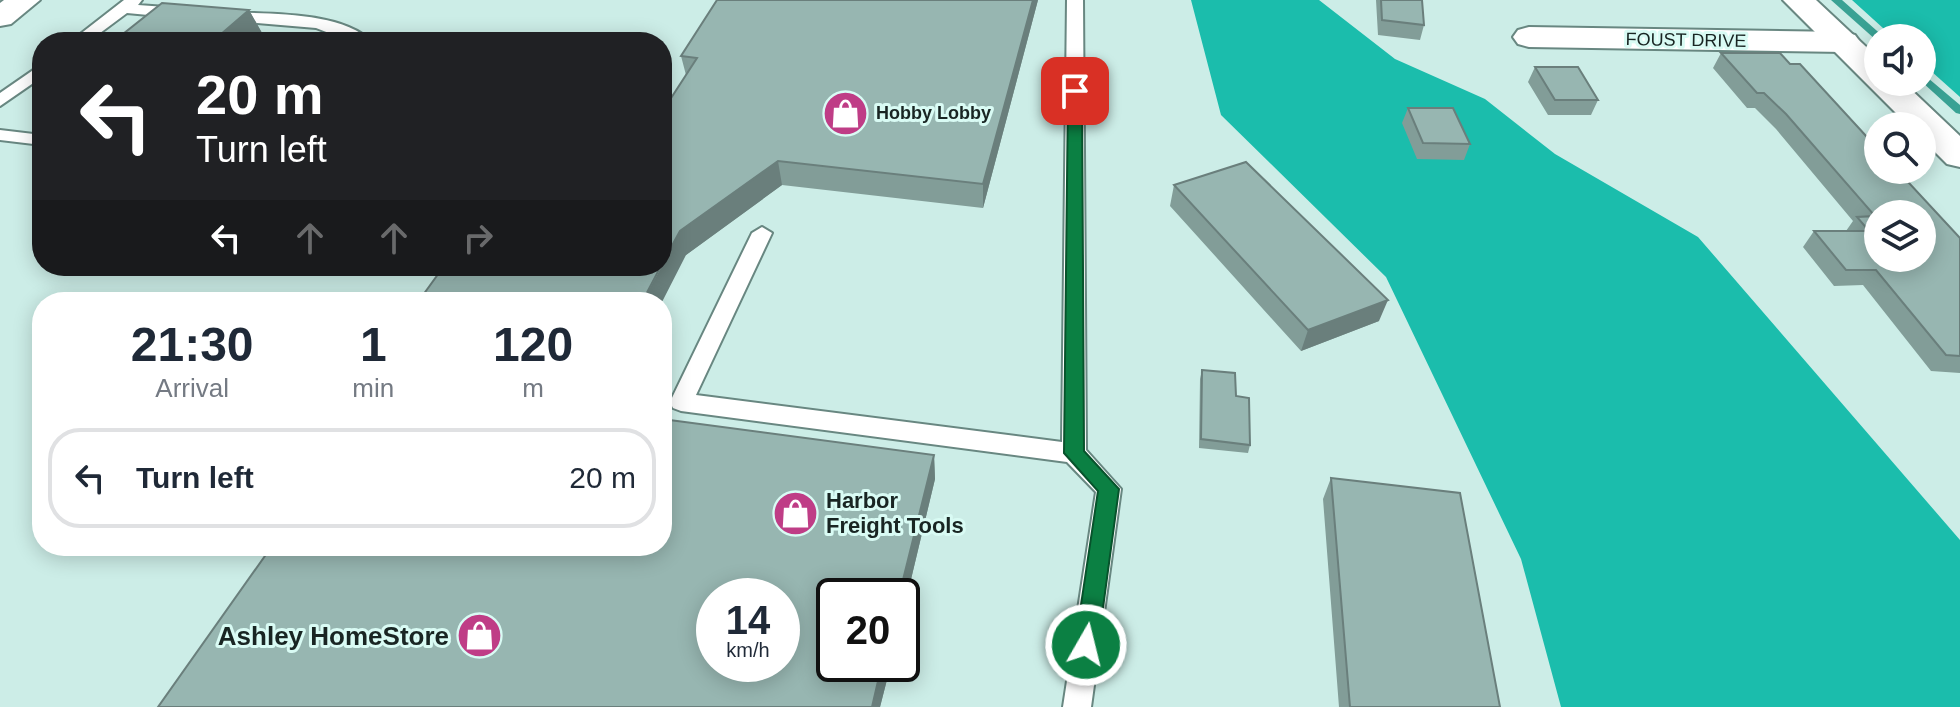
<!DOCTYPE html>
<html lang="en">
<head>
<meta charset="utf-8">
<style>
	body { margin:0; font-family:Arial,sans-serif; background:#f2f2f3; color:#1f2937; height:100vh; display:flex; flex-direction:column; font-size:30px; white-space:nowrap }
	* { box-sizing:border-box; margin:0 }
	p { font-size:26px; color:#747a83 }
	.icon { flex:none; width:44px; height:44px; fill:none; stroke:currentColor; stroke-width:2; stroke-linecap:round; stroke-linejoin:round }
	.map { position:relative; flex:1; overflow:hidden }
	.panel { position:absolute; left:32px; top:292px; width:640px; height:264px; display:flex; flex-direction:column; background:#fff; border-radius:32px; box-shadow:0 4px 20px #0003 }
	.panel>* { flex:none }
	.hud { position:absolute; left:32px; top:32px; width:640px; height:244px; border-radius:32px; box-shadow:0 4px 20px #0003; background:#202124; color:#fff; overflow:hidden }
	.fabs { position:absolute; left:1864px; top:24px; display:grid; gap:16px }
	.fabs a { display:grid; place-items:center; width:72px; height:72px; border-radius:50%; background:#fff; box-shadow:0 4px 20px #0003; font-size:40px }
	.speed { position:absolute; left:696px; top:578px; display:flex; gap:16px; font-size:40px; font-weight:700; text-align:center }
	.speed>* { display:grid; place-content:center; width:104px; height:104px; border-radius:50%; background:#fff; box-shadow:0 4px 20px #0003; line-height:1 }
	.speed small { font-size:20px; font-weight:400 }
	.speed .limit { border:4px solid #111; border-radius:12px; background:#fff; color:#111 }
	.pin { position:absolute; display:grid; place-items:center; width:68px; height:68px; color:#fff; margin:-34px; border-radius:16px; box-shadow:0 4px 12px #0006 }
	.me { position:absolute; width:88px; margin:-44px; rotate:8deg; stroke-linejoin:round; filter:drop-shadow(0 0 6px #0008) }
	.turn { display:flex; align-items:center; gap:28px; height:168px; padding:0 32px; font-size:36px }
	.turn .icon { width:104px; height:104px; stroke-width:2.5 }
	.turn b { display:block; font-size:56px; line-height:68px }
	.lanes { display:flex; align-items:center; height:76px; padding:0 32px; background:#0003; justify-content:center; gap:40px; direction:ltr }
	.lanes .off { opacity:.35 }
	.eta { display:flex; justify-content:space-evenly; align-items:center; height:136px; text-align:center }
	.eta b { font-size:48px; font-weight:600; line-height:56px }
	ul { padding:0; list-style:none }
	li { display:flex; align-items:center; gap:24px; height:100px; margin:0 16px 12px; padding:0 16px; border:4px solid #e0e1e3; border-radius:32px }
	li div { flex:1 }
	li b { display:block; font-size:30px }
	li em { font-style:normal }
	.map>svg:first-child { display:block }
	.forest { fill:#1bbdac }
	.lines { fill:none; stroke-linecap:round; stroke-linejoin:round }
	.stream { fill:#39a294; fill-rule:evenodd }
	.lane-casing { stroke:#688781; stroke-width:4 }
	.street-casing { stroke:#688781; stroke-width:4 }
	.secondary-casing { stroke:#688781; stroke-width:4 }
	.highway-casing { stroke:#688781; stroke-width:4 }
	.lane { fill:#fff; fill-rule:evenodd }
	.street { fill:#fff; fill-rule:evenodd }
	.secondary { fill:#fff; fill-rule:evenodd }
	.highway { fill:#fff; fill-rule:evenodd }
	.wall { fill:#829d98 }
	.shaded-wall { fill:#6a7f7c }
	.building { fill:#97b6b1; stroke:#6a7f7c; stroke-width:2; fill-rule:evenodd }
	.route { fill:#0b8043; stroke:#07532c; stroke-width:2 }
	.labels { text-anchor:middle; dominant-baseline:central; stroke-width:6; stroke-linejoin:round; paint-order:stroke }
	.far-street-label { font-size:18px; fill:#192523; stroke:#d9fbf4 }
	.far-poi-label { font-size:18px; font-weight:bold; fill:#192523; stroke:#d9fbf4; text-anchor:start }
	.poi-label { font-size:22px; font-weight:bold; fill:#192523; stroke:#d9fbf4; text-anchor:start }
	.near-poi-label { font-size:26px; font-weight:bold; fill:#192523; stroke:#d9fbf4; text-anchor:end }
</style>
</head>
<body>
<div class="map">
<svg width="1960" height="707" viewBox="0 0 1960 707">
	<rect width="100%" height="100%" fill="#ccede7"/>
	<!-- forest -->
	<path class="forest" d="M 1191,0 L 1319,0 L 1395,59 L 1485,99 L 1555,154 L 1698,237 L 1960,540 L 1960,707 L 1561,707 L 1521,559 L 1386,277 L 1221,115 Z
		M 1852,0 L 1960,0 L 1960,97 L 1922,63 L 1922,38 L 1894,38 Z"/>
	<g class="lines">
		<!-- stream -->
		<path class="stream" d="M 1831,0 L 1842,0 L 1885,38 L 1876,40 Z
			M 1922,73 L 1960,105 L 1960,114 L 1956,113 L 1922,82 Z"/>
		<defs>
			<path id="lane" d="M 124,0 L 142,0 L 138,5 L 180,8 L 188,13 L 180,18 L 127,13 L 88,42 L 70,42 Z
				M 1067,0 L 1083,0 L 1086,450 L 1121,489 L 1091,707 L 1063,707 L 1096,492 L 1067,462 L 681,411 L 673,408 L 670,402 L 752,233 L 762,227 L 772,233 L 696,395 L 1062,442 Z
				M 226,12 C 267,14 342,11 372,42 L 352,42 L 316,28 L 220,20 L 218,17 Z
				M 42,64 L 42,77 L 0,106 L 0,93 Z
				M 0,130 L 42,135 L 42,145 L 0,140 Z"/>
			<path id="street" d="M 1529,27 L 1844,32 L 1855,35 L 1860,42 L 1855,49 L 1844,52 L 1529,47 L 1518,44 L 1513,37 L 1518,30 Z"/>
			<path id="secondary" d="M 1783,0 L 1816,0 L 1878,58 L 1878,82 L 1903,82 L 1960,136 L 1960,167 L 1947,164 L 1922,139 L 1922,126 L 1909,126 Z"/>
			<path id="highway" d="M 4,0 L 40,0 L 11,24 L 0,26 L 0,3 Z"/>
		</defs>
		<!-- lane casing -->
		<use href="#lane" class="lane-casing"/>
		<!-- street casing -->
		<use href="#street" class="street-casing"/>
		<!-- secondary casing -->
		<use href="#secondary" class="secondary-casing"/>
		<!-- highway casing -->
		<use href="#highway" class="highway-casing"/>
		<!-- lane -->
		<use href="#lane" class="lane"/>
		<!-- street -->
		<use href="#street" class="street"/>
		<!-- secondary -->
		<use href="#secondary" class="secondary"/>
		<!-- highway -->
		<use href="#highway" class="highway"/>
	</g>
	<!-- wall -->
	<path class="wall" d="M 1038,0 L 983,208 L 782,185 L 686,255 L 662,266 L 686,75 L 681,56 Z
		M 1376,0 L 1422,0 L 1424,25 L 1420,40 L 1378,35 Z
		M 249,10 L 262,33 L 252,42 L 128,42 L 123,34 Z
		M 1721,53 L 1960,238 L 1960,373 L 1931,371 L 1863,285 L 1834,286 L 1803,247 L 1814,231 L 1846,231 L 1853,221 L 1776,129 L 1755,108 L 1747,108 L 1713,68 Z
		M 1535,67 L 1598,100 L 1591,115 L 1548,115 L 1528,82 Z
		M 1408,108 L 1470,144 L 1464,160 L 1417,159 L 1402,123 Z
		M 1174,185 L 1379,321 L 1301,351 L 1170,206 Z
		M 1202,370 L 1236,396 L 1250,445 L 1248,453 L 1199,448 L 1200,379 Z
		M 934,455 L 935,479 L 902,617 L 902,596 L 834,664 L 891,664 L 880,707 L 268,552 L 263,546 L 662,546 Z
		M 1331,478 L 1500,707 L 1339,707 L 1323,499 Z"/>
	<!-- shaded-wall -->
	<path class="shaded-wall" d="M 1033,0 L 1038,0 L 983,208 L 983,184 Z
		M 249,10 L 262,33 L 252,42 L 213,42 Z
		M 778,161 L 782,185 L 686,255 L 662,302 L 642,302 L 662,266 L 680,231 Z
		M 1388,300 L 1379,321 L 1301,351 L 1308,330 Z
		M 934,455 L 935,479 L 902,617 L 902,596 L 899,596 Z
		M 882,664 L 891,664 L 880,707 L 872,707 Z"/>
	<!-- building -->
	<path class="building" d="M 717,0 L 1033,0 L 983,184 L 778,161 L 680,231 L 662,264 L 662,112 L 697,58 L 681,56 Z
		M 1381,0 L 1422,0 L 1424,25 L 1382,20 Z
		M 162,3 L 249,10 L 213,41 L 123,34 Z
		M 1721,53 L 1780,53 L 1790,64 L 1800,64 L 1878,149 L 1878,170 L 1897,170 L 1960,238 L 1960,356 L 1946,355 L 1876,270 L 1846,270 L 1814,231 L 1869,231 L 1857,217 L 1875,216 L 1786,114 L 1764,93 L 1757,93 ZM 1878,214 L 1922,214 L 1922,258 L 1878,258 Z
		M 1535,67 L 1578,67 L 1598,100 L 1555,100 Z
		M 1408,108 L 1453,108 L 1470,144 L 1423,143 Z
		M 1246,162 L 1388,300 L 1308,330 L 1174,185 Z
		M 444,266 L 661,266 L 642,302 L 418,302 Z
		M 1202,370 L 1235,373 L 1236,396 L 1249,398 L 1250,445 L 1201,439 Z
		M 662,419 L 934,455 L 899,596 L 834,596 L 834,664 L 882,664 L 872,707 L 158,707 L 272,546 L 662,546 ZM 714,596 L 782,596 L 782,664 L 714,664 Z
		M 1331,478 L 1460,493 L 1500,707 L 1350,707 Z"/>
	<!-- route -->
	<path class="route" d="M 1075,86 L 1082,91 L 1084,451 L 1119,489 L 1098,645 L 1094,652 L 1086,655 L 1078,652 L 1075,645 L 1098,491 L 1064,453 L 1068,91 Z"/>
	<!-- icons -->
	<defs>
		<symbol id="shop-disc" viewBox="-11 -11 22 22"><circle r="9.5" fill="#bf3d86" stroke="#d9fbf4"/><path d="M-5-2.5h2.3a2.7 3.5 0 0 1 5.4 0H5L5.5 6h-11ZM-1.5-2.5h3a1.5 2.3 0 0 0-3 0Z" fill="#fff"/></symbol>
	</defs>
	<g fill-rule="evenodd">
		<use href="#shop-disc" x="820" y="88" width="51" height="51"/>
		<use href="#shop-disc" x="770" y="488" width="51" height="51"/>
		<use href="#shop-disc" x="454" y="610" width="51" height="51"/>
	</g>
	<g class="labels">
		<!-- far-street labels -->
		<g class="far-street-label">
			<text transform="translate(1686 40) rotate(1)">FOUST DRIVE</text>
		</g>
		<!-- far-poi labels -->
		<g class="far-poi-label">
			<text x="876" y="113">Hobby Lobby</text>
		</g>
		<!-- poi labels -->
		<g class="poi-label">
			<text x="826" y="500">Harbor<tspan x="826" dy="25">Freight Tools</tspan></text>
		</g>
		<!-- near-poi labels -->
		<g class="near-poi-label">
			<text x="449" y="636">Ashley HomeStore</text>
		</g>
	</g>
</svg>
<div class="fabs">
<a><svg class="icon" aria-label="sound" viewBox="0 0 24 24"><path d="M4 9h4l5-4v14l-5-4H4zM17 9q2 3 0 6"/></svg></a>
<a><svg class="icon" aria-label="search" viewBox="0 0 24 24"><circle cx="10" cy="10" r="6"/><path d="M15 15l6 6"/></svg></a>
<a><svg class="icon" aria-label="layers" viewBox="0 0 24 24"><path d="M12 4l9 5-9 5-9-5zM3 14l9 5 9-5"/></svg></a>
</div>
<div class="speed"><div>14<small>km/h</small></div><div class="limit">20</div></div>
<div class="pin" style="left:1075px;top:91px;background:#d93025"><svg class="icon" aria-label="arrive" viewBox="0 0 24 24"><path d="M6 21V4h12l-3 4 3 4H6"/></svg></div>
<svg class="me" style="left:1086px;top:645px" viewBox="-20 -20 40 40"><circle r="17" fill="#0b8043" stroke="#fff" stroke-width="3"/><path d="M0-11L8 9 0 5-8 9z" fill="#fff"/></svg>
<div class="hud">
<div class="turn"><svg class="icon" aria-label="left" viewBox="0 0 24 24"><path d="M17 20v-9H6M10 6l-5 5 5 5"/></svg><div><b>20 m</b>Turn left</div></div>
<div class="lanes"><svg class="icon" aria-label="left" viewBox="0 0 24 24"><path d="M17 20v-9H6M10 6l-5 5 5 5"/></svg><svg class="icon off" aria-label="ahead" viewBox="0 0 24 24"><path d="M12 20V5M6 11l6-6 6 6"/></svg><svg class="icon off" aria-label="ahead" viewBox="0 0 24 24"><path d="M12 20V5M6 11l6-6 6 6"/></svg><svg class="icon off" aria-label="right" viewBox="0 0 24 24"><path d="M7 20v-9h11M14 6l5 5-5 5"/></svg></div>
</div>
<section class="panel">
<div class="eta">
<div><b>21:30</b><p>Arrival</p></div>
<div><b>1</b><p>min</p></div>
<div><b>120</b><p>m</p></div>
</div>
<ul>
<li><svg class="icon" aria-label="left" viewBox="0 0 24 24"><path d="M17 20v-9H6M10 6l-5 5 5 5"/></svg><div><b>Turn left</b></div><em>20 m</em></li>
</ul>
</section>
</div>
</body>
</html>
